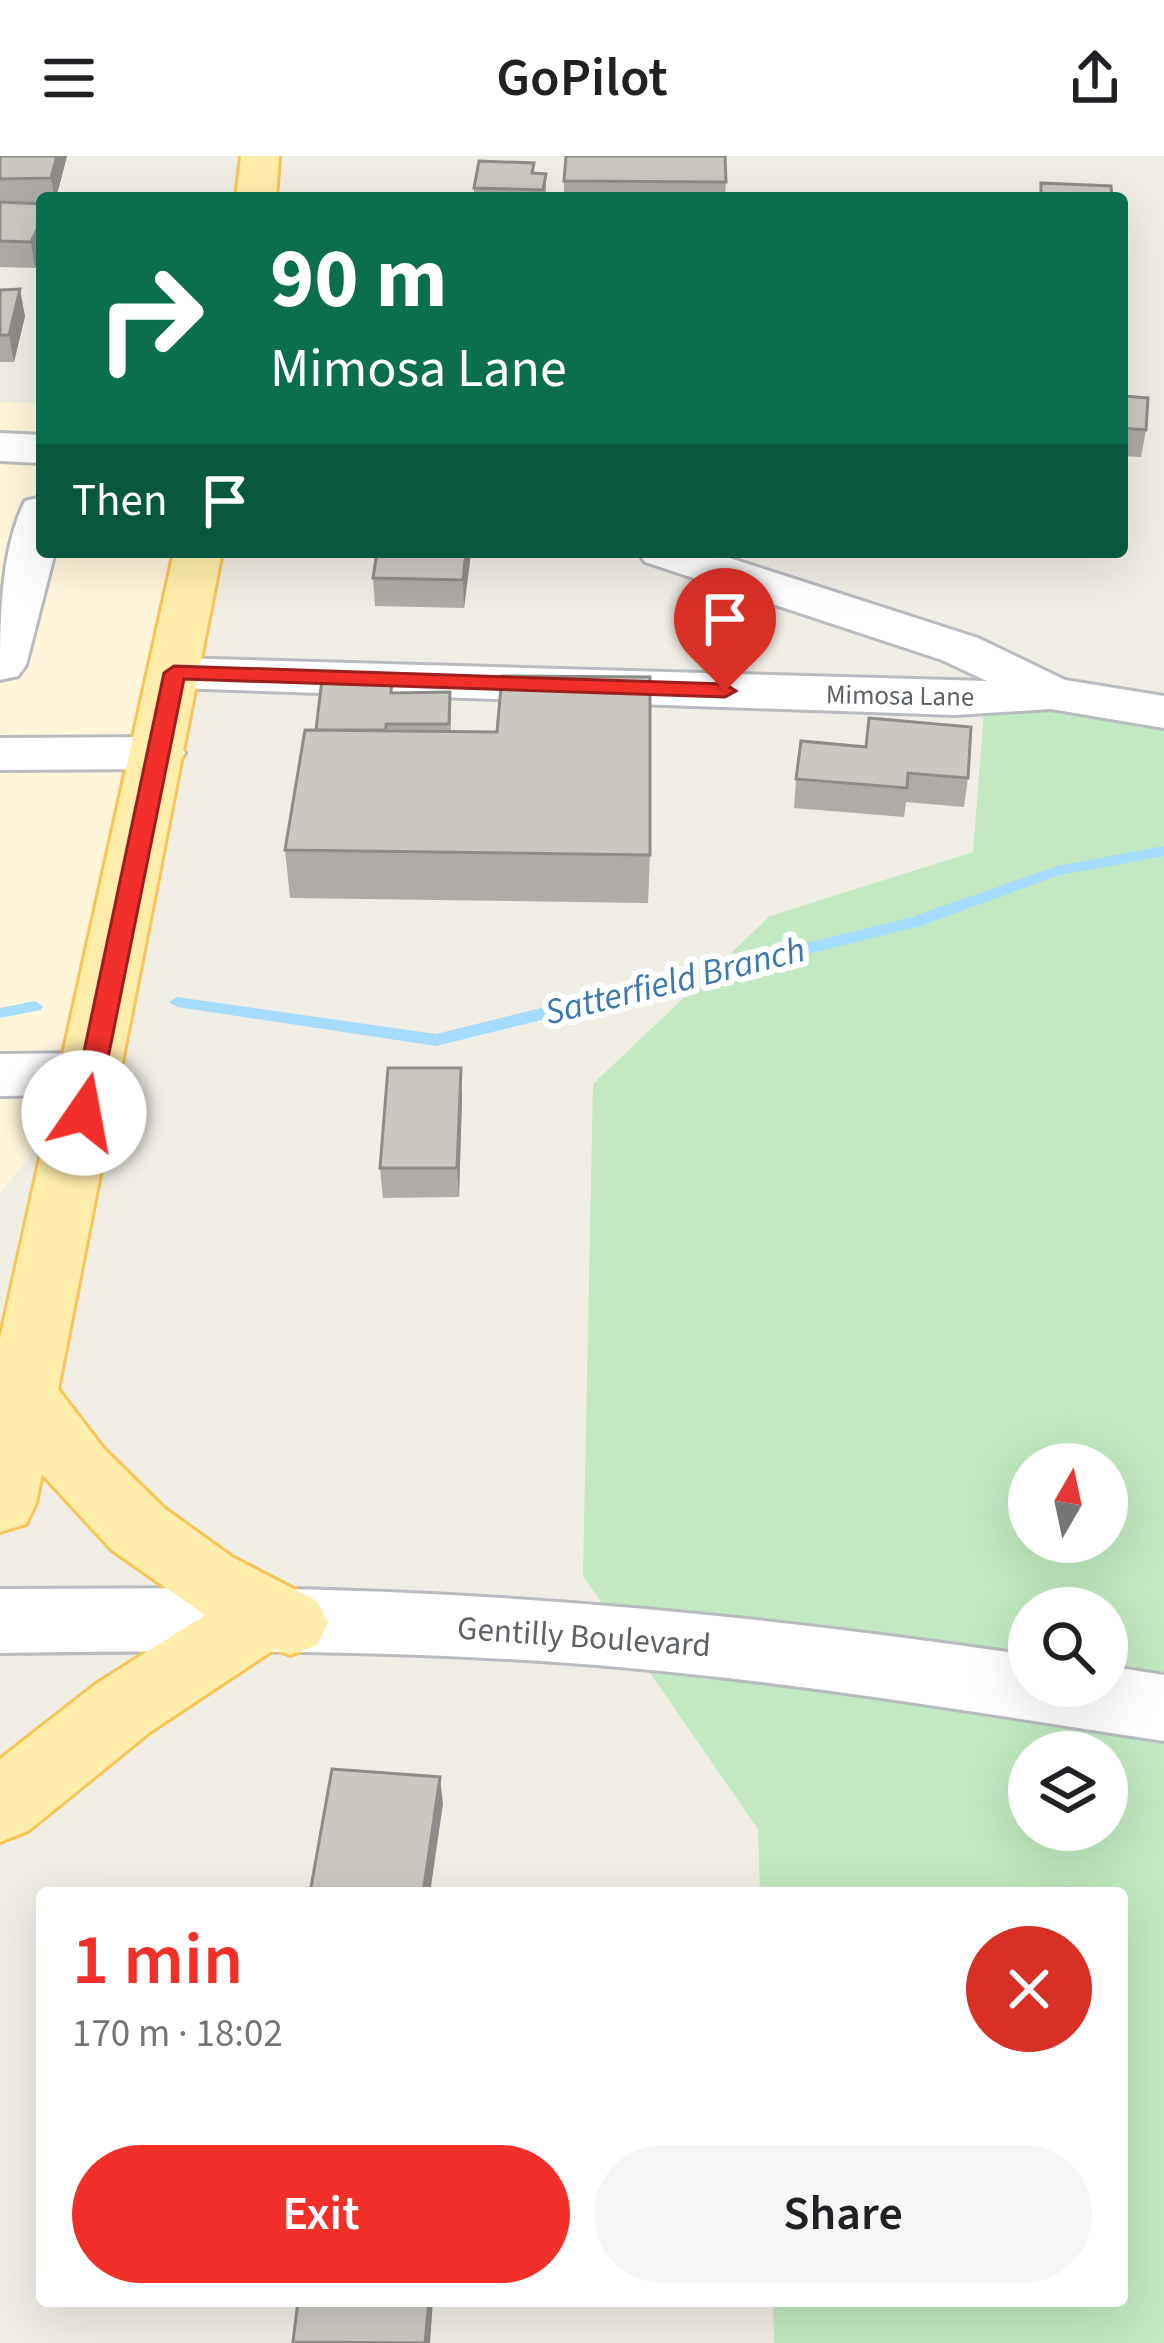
<!DOCTYPE html>
<html lang="en">
<head>
<meta charset="utf-8">
<style>
	body { margin:0; font-family:"Source Sans 3",sans-serif; background:#f6f6f6; color:#202124; height:100vh; display:flex; flex-direction:column; font-size:45px; white-space:nowrap }
	* { box-sizing:border-box; margin:0 }
	p { font-size:39px; color:#757577 }
	.icon { flex:none; width:66px; height:66px; fill:none; stroke:currentColor; stroke-width:2; stroke-linecap:round; stroke-linejoin:round }
	.map { position:relative; flex:1; overflow:hidden }
	.side { position:absolute; left:36px; top:1731px; width:1092px; height:420px; display:flex; flex-direction:column; background:#fff; border-radius:12px; box-shadow:0 12px 48px #0002 }
	.side>* { flex:none }
	.hud { position:absolute; left:36px; top:36px; width:1092px; height:366px; border-radius:12px; box-shadow:0 12px 48px #0002; background:#0b6e4f; color:#fff; overflow:hidden }
	.needle { width:78px; rotate:9deg }
	.fabs { position:absolute; left:1008px; top:1287px; display:grid; gap:24px }
	.fabs a { display:grid; place-items:center; width:120px; height:120px; border-radius:50%; background:#fff; box-shadow:0 12px 48px #0002; font-size:60px }
	.pin { position:absolute; display:grid; place-items:center; width:102px; height:102px; color:#fff; margin:-123px -51px; border-radius:50% 50% 50% 0; rotate:-45deg; box-shadow:0 0 12px #0007 }
	.pin .icon { rotate:45deg }
	.me { position:absolute; width:132px; margin:-66px; rotate:12deg; stroke-linejoin:round; filter:drop-shadow(0 0 9px #0008) }
	.turn { display:flex; align-items:center; gap:42px; height:252px; padding:0 36px; font-size:54px }
	.turn .icon { width:156px; height:156px; stroke-width:2.5 }
	.turn b { display:block; font-size:84px; line-height:102px }
	.then { display:flex; align-items:center; height:114px; padding:0 36px; background:#0003; gap:24px; font-size:45px }
	.round { display:grid; place-items:center; flex:none; width:126px; height:126px; border-radius:63px; background:#f6f6f6 }
	.headline { display:flex; align-items:center; justify-content:space-between; height:204px; padding:0 36px }
	h1 { font-size:72px; font-weight:600; line-height:90px; color:#f23029 }
	.primary-button { display:flex; gap:24px; margin-top:auto; padding:24px 36px }
	.primary-button a { flex:1; height:138px; border-radius:72px; background:#f23029; color:#fff; font-size:48px; font-weight:600; line-height:138px; text-align:center }
	.primary-button a+a { background:#f6f6f6; color:#202124 }
	header { display:flex; justify-content:space-between; align-items:center; height:156px; padding:0 36px; background:#fff; font-size:54px; font-weight:600 }
	.map>svg:first-child { display:block }
	.commercial { fill:#fff5db }
	.green { fill:#c2e9c1; fill-rule:evenodd }
	.lines { fill:none; stroke-linecap:round; stroke-linejoin:round }
	.stream { fill:#a6dcff; fill-rule:evenodd }
	.minor-casing { stroke:#b8bbc0; stroke-width:6 }
	.major-casing { stroke:#f9c456; stroke-width:6 }
	.minor { fill:#fff; fill-rule:evenodd }
	.major { fill:#ffeeab; fill-rule:evenodd }
	.wall { fill:#afaca7 }
	.shaded-wall { fill:#8e8c88 }
	.building { fill:#cbc8c2; stroke:#8e8c88; stroke-width:3 }
	.route { fill:#f23029; stroke:#9d1f1b; stroke-width:3 }
	.labels { text-anchor:middle; dominant-baseline:central; stroke-width:12; stroke-linejoin:round; paint-order:stroke }
	.far-street-label { font-size:27px; fill:#5d6267; stroke:#fff }
	.street-label { font-size:33px; fill:#5d6267; stroke:#fff }
	.water-label { font-size:36px; font-style:italic; fill:#3a78ae; stroke:#fff }
</style>
</head>
<body>
<header><svg class="icon" aria-label="menu" viewBox="0 0 24 24"><path d="M4 6h16M4 12h16M4 18h16"/></svg>GoPilot<svg class="icon" aria-label="share" viewBox="0 0 24 24"><path d="M12 15V3M7 8l5-5 5 5M5 13v7h14v-7"/></svg></header>
<div class="map">
<svg width="1164" height="2187" viewBox="0 0 1164 2187">
	<rect width="100%" height="100%" fill="#f0ede5"/>
	<!-- commercial -->
	<path class="commercial" d="M 0,246 L 42,247 L 42,396 L 197,396 L 93,918 L 0,1038 Z"/>
	<!-- green -->
	<path class="green" d="M 985,542 L 1164,560 L 1164,2187 L 774,2187 L 773,2145 L 1122,2145 L 1122,1737 L 760,1737 L 758,1673 L 583,1420 L 593,928 L 770,760 L 973,696 ZM 1029,1308 L 1107,1308 L 1107,1386 L 1029,1386 ZM 1029,1452 L 1107,1452 L 1107,1530 L 1029,1530 ZM 1029,1596 L 1107,1596 L 1107,1674 L 1029,1674 Z"/>
	<g class="lines">
		<!-- stream -->
		<path class="stream" d="M 1164,690 L 1164,700 L 1060,719 L 920,770 L 436,890 L 177,851 L 169,846 L 177,841 L 436,878 L 909,762 L 1057,710 Z
			M 35,845 L 43,850 L 41,854 L 0,862 L 0,852 Z"/>
		<defs>
			<path id="minor" d="M 0,277 L 42,279 L 42,307 L 0,305 Z
				M 42,341 L 42,396 L 55,396 L 26,509 L 18,520 L 0,524 C 0,467 0,395 25,345 Z
				M 638,396 L 711,396 L 978,482 L 1065,524 L 1164,540 L 1164,572 L 1051,553 L 955,559 L 174,532 L 156,528 L 148,517 L 156,506 L 174,502 L 987,525 L 942,504 L 645,406 Z
				M 158,581 L 177,586 L 185,597 L 177,608 L 158,613 L 0,614 L 0,582 Z
				M 93,897 L 115,903 L 124,918 L 115,933 L 93,939 L 0,940 L 0,898 Z
				M 236,1432 C 505,1435 763,1460 1029,1499 L 1029,1530 L 1107,1530 L 1107,1510 L 1164,1519 L 1164,1585 C 986,1558 809,1528 630,1512 C 421,1493 210,1494 0,1497 L 0,1433 Z"/>
			<path id="major" d="M 241,0 L 279,0 L 276,42 L 236,42 Z
				M 174,396 L 222,396 L 58,1233 L 104,1293 L 164,1352 L 232,1401 L 317,1445 L 328,1467 L 317,1489 L 290,1499 L 275,1493 L 150,1576 L 28,1675 L 0,1686 L 0,1603 L 96,1528 L 205,1459 L 112,1394 L 42,1318 L 36,1347 L 26,1368 L 0,1376 L 0,1183 Z"/>
		</defs>
		<!-- minor casing -->
		<use href="#minor" class="minor-casing"/>
		<!-- major casing -->
		<use href="#major" class="major-casing"/>
		<!-- minor -->
		<use href="#minor" class="minor"/>
		<!-- major -->
		<use href="#major" class="major"/>
	</g>
	<!-- wall -->
	<path class="wall" d="M 0,0 L 67,0 L 56,42 L 42,42 L 42,98 L 35,112 L 0,111 Z
		M 534,7 L 534,17 L 546,18 L 546,42 L 474,42 L 474,32 Z
		M 564,25 L 726,26 L 725,42 L 564,42 Z
		M 0,134 L 25,160 L 14,206 L 0,206 Z
		M 1122,240 L 1146,274 L 1141,301 L 1122,300 Z
		M 471,396 L 464,452 L 375,450 L 373,422 Z
		M 450,536 L 451,575 L 650,699 L 648,747 L 290,742 L 285,694 L 316,574 L 393,537 Z
		M 866,591 L 968,622 L 964,651 L 906,646 L 904,661 L 794,652 L 796,623 Z
		M 462,942 L 459,1041 L 383,1042 L 380,1012 Z"/>
	<!-- shaded-wall -->
	<path class="shaded-wall" d="M 57,0 L 67,0 L 56,42 L 54,42 L 51,22 Z
		M 42,63 L 42,98 L 35,112 L 31,86 Z
		M 20,133 L 25,160 L 14,206 L 9,179 Z
		M 466,396 L 471,398 L 464,452 L 463,424 Z
		M 461,912 L 462,942 L 459,1041 L 457,1012 Z
		M 440,1621 L 443,1648 L 430,1737 L 423,1737 Z
		M 429,2145 L 433,2145 L 430,2187 L 425,2187 Z"/>
	<!-- building -->
	<path class="building" d="M 0,0 L 57,0 L 51,22 L 0,23 Z
		M 566,0 L 725,0 L 726,26 L 564,25 Z
		M 479,5 L 534,7 L 532,17 L 546,18 L 543,34 L 474,32 Z
		M 1041,27 L 1111,30 L 1112,42 L 1041,42 Z
		M 0,46 L 42,48 L 42,63 L 31,86 L 0,85 Z
		M 20,133 L 9,179 L 0,179 L 0,134 Z
		M 1122,240 L 1148,242 L 1146,274 L 1122,272 Z
		M 377,396 L 466,396 L 463,424 L 373,422 Z
		M 502,520 L 650,521 L 650,699 L 285,694 L 305,574 L 497,576 Z
		M 322,523 L 392,523 L 391,537 L 450,536 L 449,568 L 386,568 L 386,574 L 316,574 Z
		M 869,562 L 971,571 L 968,622 L 908,617 L 907,632 L 796,623 L 801,585 L 866,591 Z
		M 388,912 L 461,912 L 457,1012 L 380,1012 Z
		M 332,1613 L 440,1621 L 423,1737 L 310,1737 Z
		M 298,2145 L 429,2145 L 425,2187 L 293,2186 Z"/>
	<!-- route -->
	<path class="route" d="M 174,510 L 725,528 L 736,535 L 725,541 L 184,523 L 97,957 L 84,966 L 71,957 L 164,517 Z"/>
	<g class="labels">
		<!-- far-street labels -->
		<g class="far-street-label">
			<text transform="translate(900 540) rotate(1)">Mimosa Lane</text>
		</g>
		<!-- street labels -->
		<g class="street-label">
			<text transform="translate(584 1481) rotate(4)">Gentilly Boulevard</text>
		</g>
		<!-- water labels -->
		<g class="water-label">
			<text transform="translate(675 825) rotate(-14)">Satterfield Branch</text>
		</g>
	</g>
</svg>
<div class="fabs">
<a><svg class="needle" viewBox="-14 -14 28 28"><path d="M0-13l5 13h-10z" fill="#e53935"/><path d="M0 13l5-13h-10z" fill="#757577"/></svg></a>
<a><svg class="icon" aria-label="search" viewBox="0 0 24 24"><circle cx="10" cy="10" r="6"/><path d="M15 15l6 6"/></svg></a>
<a><svg class="icon" aria-label="layers" viewBox="0 0 24 24"><path d="M12 4l9 5-9 5-9-5zM3 14l9 5 9-5"/></svg></a>
</div>
<div class="pin" style="left:725px;top:535px;background:#d93025"><svg class="icon" aria-label="arrive" viewBox="0 0 24 24"><path d="M6 21V4h12l-3 4 3 4H6"/></svg></div>
<svg class="me" style="left:84px;top:957px" viewBox="-20 -20 40 40"><circle r="19" fill="#fff"/><path d="M0-13L10 11 0 6-10 11z" fill="#f23029"/></svg>
<div class="hud">
<div class="turn"><svg class="icon" aria-label="right" viewBox="0 0 24 24"><path d="M7 20v-9h11M14 6l5 5-5 5"/></svg><div><b>90 m</b>Mimosa Lane</div></div>
<div class="then">Then<svg class="icon" aria-label="arrive" viewBox="0 0 24 24"><path d="M6 21V4h12l-3 4 3 4H6"/></svg></div>
</div>
<section class="side">
<div class="headline"><div><h1>1 min</h1><p>170 m · 18:02</p></div><a class="round" style="background:#d93025;color:#fff"><svg class="icon" aria-label="close" viewBox="0 0 24 24"><path d="M6 6l12 12M18 6L6 18"/></svg></a></div>
<div class="primary-button"><a>Exit</a><a>Share</a></div>
</section>
</div>
</body>
</html>
